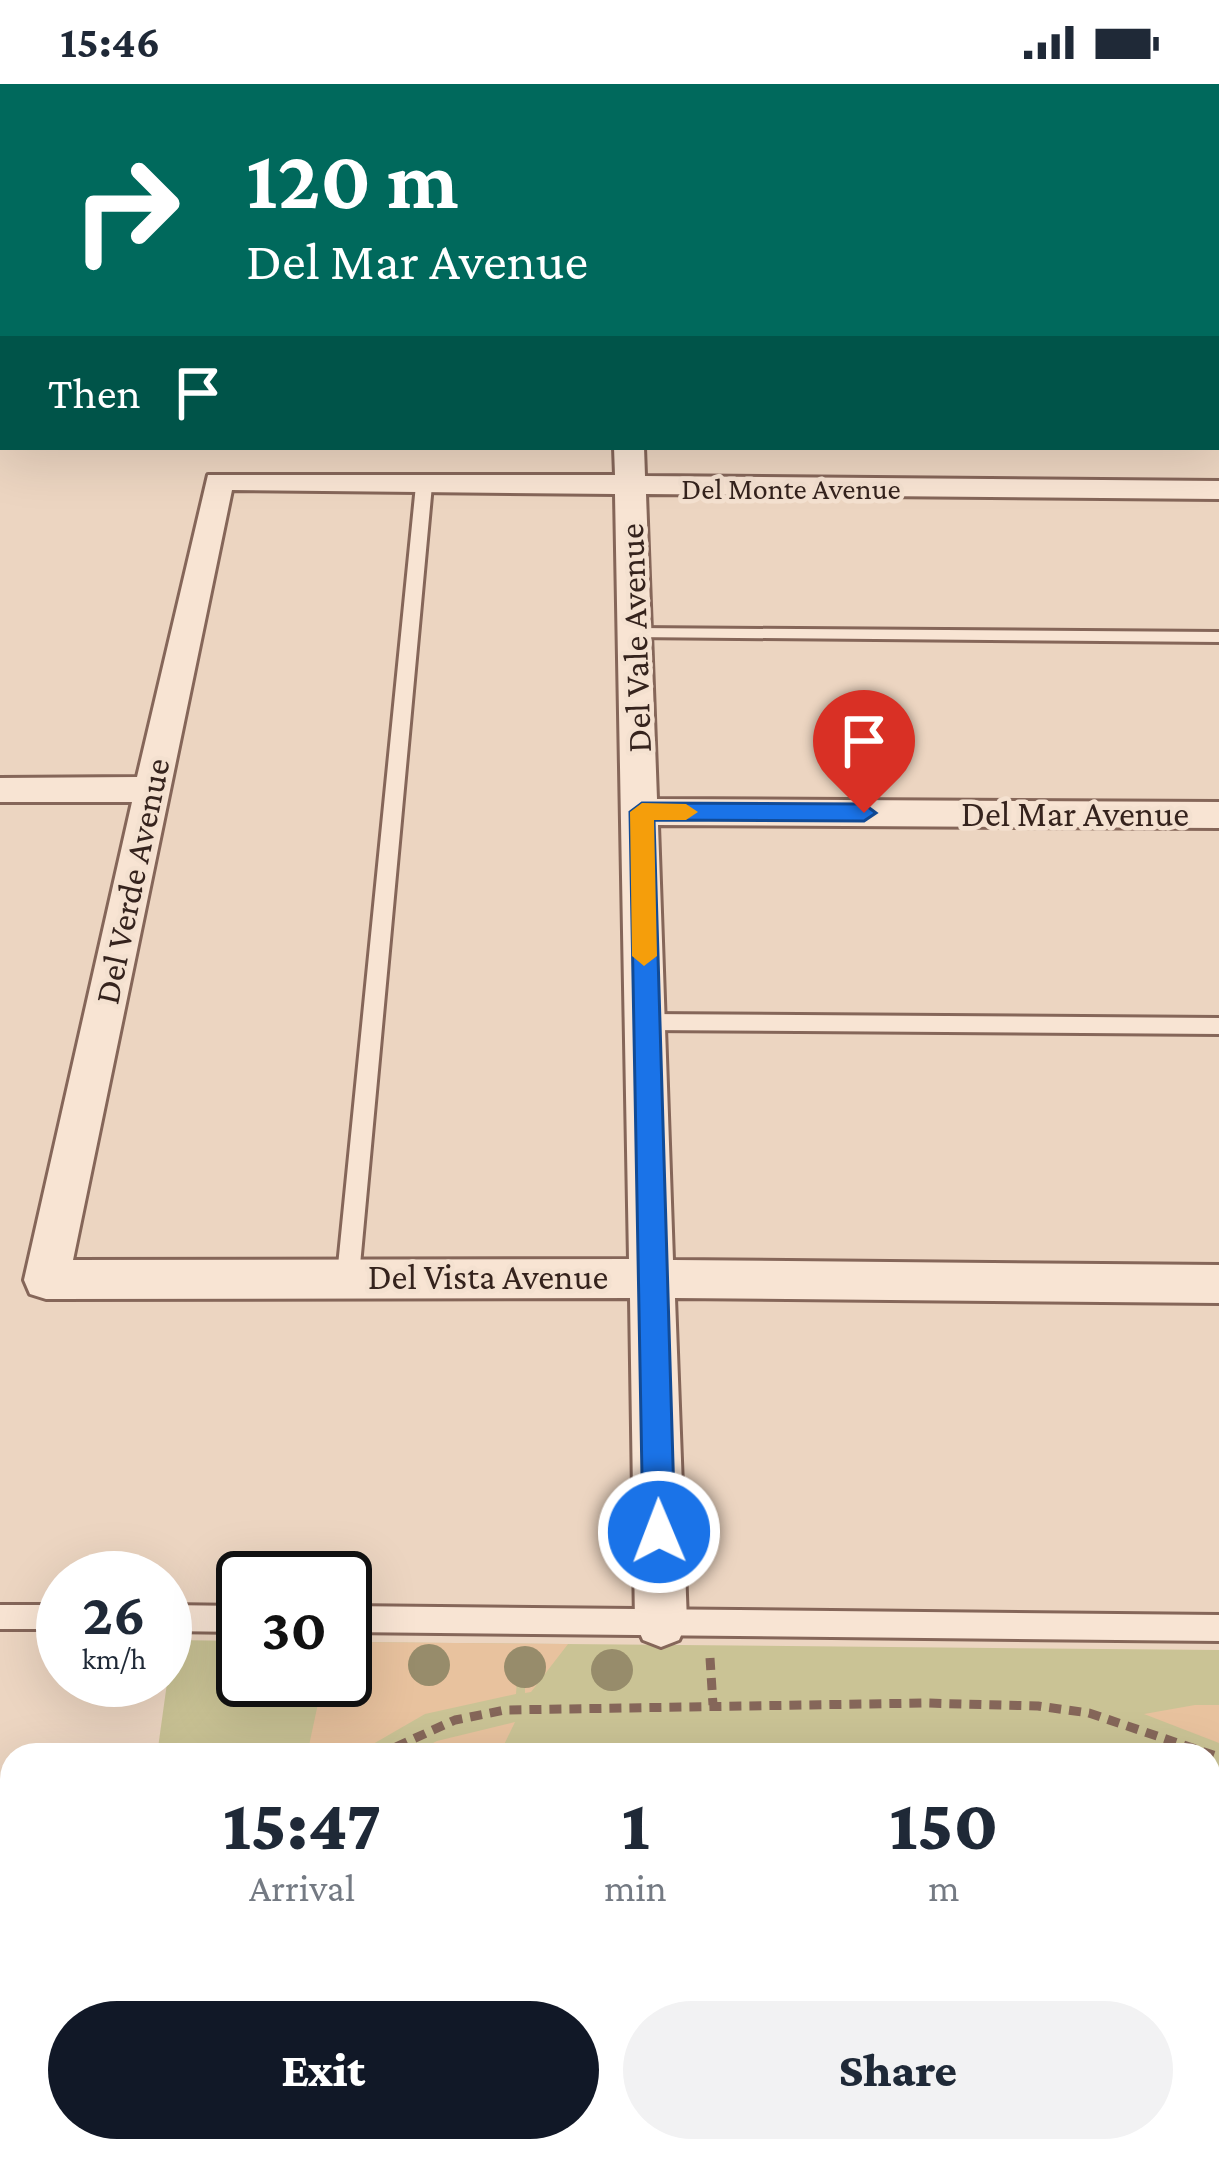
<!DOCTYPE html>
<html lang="en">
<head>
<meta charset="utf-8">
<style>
	body { margin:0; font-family:"Crimson Pro",serif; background:#f2f2f3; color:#1f2937; height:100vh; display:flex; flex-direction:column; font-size:45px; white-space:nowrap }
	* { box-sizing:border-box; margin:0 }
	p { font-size:39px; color:#747a83 }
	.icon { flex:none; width:66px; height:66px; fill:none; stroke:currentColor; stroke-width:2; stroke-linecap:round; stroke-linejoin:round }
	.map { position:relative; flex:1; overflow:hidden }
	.drawer { position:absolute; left:0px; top:1659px; width:1221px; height:420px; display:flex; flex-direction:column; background:#fff; border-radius:36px 36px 0 0; box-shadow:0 12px 48px #0002 }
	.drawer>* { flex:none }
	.banner { position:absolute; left:0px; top:0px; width:1221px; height:366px; box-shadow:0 12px 48px #0002; background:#00695c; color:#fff; overflow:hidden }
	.speed { position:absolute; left:36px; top:1467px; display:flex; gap:24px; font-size:60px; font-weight:700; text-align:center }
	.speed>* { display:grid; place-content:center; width:156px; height:156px; border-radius:50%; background:#fff; box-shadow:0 12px 48px #0002; line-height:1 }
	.speed small { font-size:30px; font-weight:400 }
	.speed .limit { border:6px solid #111; border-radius:18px; background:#fff; color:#111 }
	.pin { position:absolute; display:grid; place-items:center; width:102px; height:102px; color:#fff; margin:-123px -51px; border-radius:50% 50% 50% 0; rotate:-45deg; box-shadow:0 0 12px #0007 }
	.pin .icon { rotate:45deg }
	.me { position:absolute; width:132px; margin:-66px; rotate:359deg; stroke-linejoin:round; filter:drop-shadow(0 0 9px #0008) }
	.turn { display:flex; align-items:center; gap:42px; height:252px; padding:0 48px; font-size:54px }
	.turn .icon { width:156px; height:156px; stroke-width:2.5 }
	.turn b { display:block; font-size:84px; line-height:102px }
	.then { display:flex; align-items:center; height:114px; padding:0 48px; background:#0003; gap:24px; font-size:45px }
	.eta { display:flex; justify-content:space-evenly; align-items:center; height:204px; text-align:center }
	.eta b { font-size:72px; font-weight:800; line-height:84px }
	.cta { display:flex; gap:24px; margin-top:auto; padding:24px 48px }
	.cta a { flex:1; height:138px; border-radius:72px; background:#111827; color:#fff; font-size:48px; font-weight:800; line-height:138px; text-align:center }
	.cta a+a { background:#f2f2f3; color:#1f2937 }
	.status { display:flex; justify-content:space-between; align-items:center; height:84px; padding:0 60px; background:#fff; direction:ltr }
	.status svg { height:33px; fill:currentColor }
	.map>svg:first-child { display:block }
	.green { fill:#cac395 }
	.sand { fill:#e8c29e }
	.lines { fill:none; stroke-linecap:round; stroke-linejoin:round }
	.lane-casing { stroke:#856659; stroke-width:6 }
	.street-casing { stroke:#856659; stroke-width:6 }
	.secondary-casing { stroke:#67473c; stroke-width:6 }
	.path { stroke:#856659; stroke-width:9; stroke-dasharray:12 8; stroke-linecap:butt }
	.lane { fill:#f8e4d3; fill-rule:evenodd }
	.street { fill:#f8e4d3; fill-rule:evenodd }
	.secondary { fill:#f8e4d3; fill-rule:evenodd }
	.tree { fill:#978c6b }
	.route { fill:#1a73e8; stroke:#114b97; stroke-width:3 }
	.slow { fill:#f59e0b }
	.labels { text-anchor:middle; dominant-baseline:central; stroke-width:9; stroke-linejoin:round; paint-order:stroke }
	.far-street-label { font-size:30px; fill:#35231d; stroke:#f4e1d0 }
	.street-label { font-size:36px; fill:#35231d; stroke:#f4e1d0 }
</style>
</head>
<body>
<div class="status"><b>15:46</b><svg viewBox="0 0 49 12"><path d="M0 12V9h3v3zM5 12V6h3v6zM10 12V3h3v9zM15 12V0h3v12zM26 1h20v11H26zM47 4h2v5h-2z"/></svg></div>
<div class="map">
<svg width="1219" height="2079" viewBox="0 0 1219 2079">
	<rect width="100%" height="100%" fill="#ecd5c1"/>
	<!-- green -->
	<path class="green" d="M 173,1556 L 243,1557 L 243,1596 L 345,1596 L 345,1558 L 1219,1566 L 1219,2079 L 97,2079 L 99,2067 L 1209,2067 L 1209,1671 L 157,1671 Z"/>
	<!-- sand -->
	<path class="sand" d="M 345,1558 L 568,1560 L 531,1608 L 525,1609 L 525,1595 L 517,1595 L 516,1610 L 425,1630 L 354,1671 L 307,1671 L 323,1596 L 345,1596 Z
		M 1195,1621 L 1219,1621 L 1219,1659 L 1144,1630 Z
		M 515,1638 L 499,1671 L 409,1671 L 437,1657 Z
		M 917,2069 L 1128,2070 L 1130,2079 L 884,2079 Z"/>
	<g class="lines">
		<defs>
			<path id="lane" d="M 0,70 L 3,70 L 3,78 L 0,78 Z
				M 1218,76 L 1219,76 L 1219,84 L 1218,84 Z
				M 1218,277 L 1219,277 L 1219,285 L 1218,285 Z
				M 424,396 L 432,401 L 359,1192 L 356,1199 L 348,1202 L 340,1199 L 337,1192 L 416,401 Z
				M 636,544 L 1219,548 L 1219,558 L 630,553 L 630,545 Z
				M 645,930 L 1219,934 L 1219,950 L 645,946 L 635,938 Z
				M 0,1521 L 63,1521 L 63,1545 L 0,1545 Z
				M 165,1521 L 243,1522 L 243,1548 L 165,1547 Z
				M 345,1522 L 1219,1531 L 1219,1557 L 345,1548 Z"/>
			<path id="street" d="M 122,0 L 520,0 L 522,3 L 124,3 Z
				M 610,0 L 634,0 L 634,3 L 610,3 Z
				M 1179,0 L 1219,0 L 1219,10 L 1218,3 L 1177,3 Z
				M 614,363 L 644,363 L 645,392 L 1219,397 L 1219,415 L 646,410 L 657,715 L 1219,718 L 1219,744 L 658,741 L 673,1176 L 1219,1181 L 1219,1219 L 675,1214 L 687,1538 L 679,1556 L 661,1563 L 643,1556 L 635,1538 L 630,1214 L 46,1215 L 30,1210 L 24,1196 L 132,718 L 0,718 L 0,694 L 137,693 L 208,391 L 615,391 ZM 232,406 L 615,410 L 629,1175 L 73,1176 Z"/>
			<path id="secondary" d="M 0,150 L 3,150 L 3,174 L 0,174 Z
				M 1218,158 L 1219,158 L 1219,182 L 1218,182 Z"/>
		</defs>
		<!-- lane casing -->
		<use href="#lane" class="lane-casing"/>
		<!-- street casing -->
		<use href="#street" class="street-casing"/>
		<!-- secondary casing -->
		<use href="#secondary" class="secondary-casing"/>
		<!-- path -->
		<path class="path" d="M 710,1574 L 713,1621
			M 378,1671 L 455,1636 L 505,1626 L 925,1619 L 1038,1622 L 1089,1629 L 1219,1673
			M 230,2067 L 232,2079"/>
		<!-- lane -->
		<use href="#lane" class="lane"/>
		<!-- street -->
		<use href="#street" class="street"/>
		<!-- secondary -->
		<use href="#secondary" class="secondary"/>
	</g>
	<!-- trees -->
	<g class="tree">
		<circle cx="429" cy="1581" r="21"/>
		<circle cx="525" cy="1583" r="21"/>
		<circle cx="612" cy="1586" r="21"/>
	</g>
	<!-- route -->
	<path class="route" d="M 642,719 L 864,720 L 876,729 L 864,737 L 654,736 L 675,1448 L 671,1459 L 659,1463 L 648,1459 L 643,1448 L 630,728 Z"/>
	<!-- slow -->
	<path class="slow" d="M 642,719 L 686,720 L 698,728 L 686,736 L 654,736 L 657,872 L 644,882 L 632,872 L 630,728 Z"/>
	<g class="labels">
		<!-- far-street labels -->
		<g class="far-street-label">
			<text x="791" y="404">Del Monte Avenue</text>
		</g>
		<!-- street labels -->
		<g class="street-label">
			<text transform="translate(635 554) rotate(-92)">Del Vale Avenue</text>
			<text x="1075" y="730">Del Mar Avenue</text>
			<text transform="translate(132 797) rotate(-78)">Del Verde Avenue</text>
			<text x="488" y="1193">Del Vista Avenue</text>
		</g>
	</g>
</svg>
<div class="speed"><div>26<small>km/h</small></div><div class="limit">30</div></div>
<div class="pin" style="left:864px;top:729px;background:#d93025"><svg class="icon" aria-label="arrive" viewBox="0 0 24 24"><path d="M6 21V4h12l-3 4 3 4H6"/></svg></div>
<svg class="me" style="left:659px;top:1448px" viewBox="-20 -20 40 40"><circle r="17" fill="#1a73e8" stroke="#fff" stroke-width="3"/><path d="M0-11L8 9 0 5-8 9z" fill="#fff"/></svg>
<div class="banner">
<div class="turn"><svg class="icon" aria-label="right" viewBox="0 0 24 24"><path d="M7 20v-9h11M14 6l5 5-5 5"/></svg><div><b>120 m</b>Del Mar Avenue</div></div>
<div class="then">Then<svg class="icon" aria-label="arrive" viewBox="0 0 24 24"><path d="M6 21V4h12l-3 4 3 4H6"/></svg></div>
</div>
<section class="drawer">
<div class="eta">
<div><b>15:47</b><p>Arrival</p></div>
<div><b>1</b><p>min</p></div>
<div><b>150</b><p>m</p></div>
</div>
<div class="cta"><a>Exit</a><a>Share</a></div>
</section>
</div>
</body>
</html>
